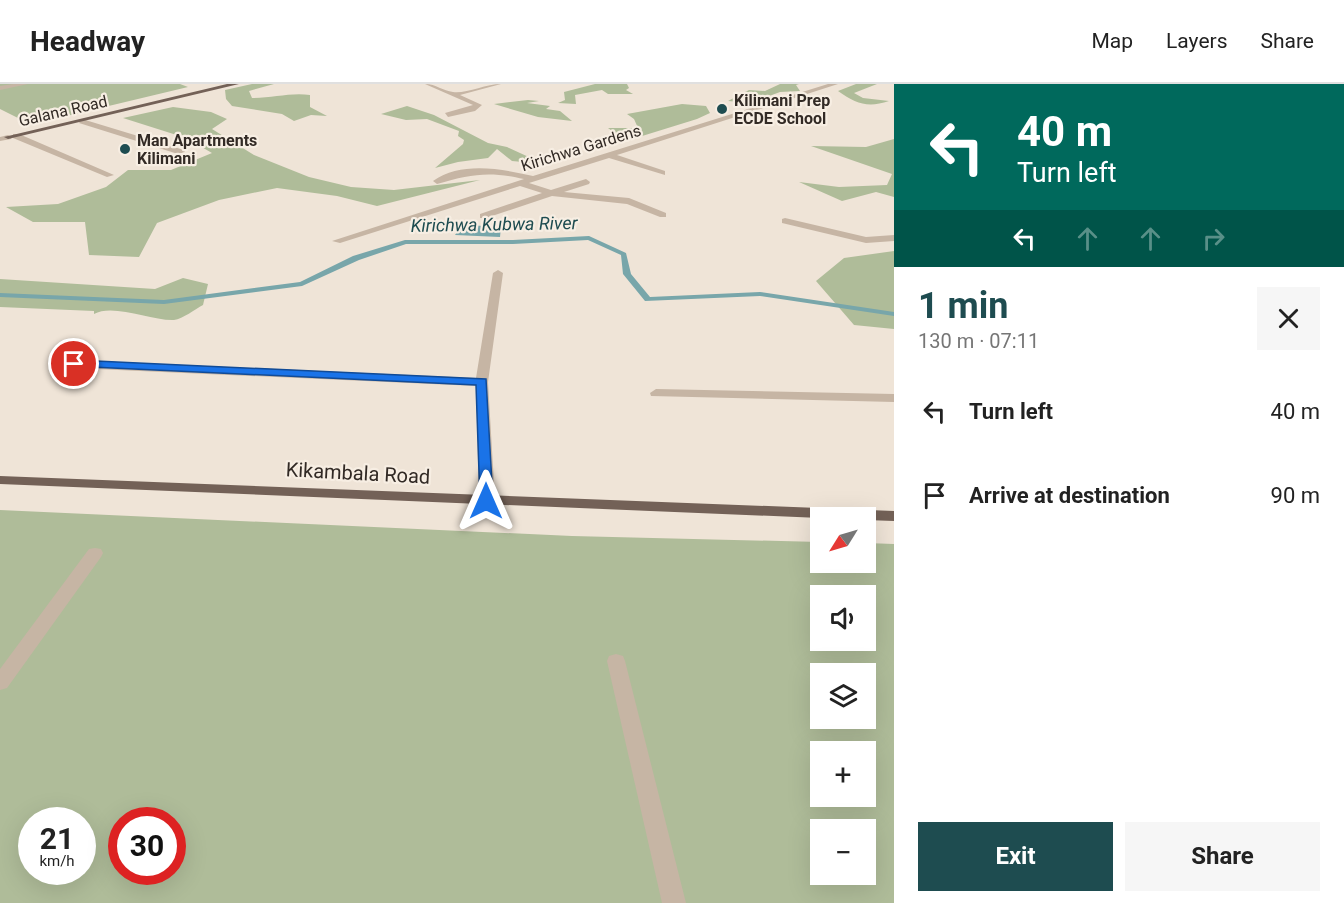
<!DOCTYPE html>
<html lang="en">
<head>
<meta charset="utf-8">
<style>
	body { margin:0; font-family:Roboto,sans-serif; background:#f6f6f6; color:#222; height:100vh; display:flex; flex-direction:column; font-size:22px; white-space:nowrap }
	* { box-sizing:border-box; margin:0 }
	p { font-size:20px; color:#767676 }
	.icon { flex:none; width:33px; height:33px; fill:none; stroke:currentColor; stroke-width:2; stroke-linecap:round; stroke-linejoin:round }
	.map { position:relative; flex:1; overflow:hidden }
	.side { display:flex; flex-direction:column; background:#fff; width:450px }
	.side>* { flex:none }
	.hud { background:#00695c; color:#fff; overflow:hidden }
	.needle { width:39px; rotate:233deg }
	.fabs { position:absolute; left:810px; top:423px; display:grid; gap:12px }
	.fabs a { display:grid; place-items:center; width:66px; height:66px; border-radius:0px; background:#fff; box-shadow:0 6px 24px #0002; font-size:30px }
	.speed { position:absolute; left:18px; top:723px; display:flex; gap:12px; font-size:30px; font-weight:700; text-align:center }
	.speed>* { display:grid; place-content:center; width:78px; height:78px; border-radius:50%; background:#fff; box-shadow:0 6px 24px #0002; line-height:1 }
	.speed small { font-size:15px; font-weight:400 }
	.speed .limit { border:9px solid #d22; background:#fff; color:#111 }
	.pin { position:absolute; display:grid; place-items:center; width:51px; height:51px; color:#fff; margin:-26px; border:3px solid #fff; border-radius:50%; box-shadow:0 2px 6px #0007 }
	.me { position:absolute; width:66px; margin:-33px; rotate:0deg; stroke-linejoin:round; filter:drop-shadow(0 0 4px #0008) }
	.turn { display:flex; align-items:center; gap:21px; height:126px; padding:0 24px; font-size:27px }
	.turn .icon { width:78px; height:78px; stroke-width:2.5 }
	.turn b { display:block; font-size:42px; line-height:51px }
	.lanes { display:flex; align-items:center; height:57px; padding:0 24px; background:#0003; justify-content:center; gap:30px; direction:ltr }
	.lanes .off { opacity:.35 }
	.round { display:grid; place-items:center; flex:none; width:63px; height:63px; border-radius:0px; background:#f6f6f6 }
	.headline { display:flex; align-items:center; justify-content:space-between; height:102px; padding:0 24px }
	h1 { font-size:36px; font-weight:700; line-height:45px; color:#1e4c50 }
	.button { display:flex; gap:12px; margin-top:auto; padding:12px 24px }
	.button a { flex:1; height:69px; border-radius:0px; background:#1e4c50; color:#fff; font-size:24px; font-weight:700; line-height:69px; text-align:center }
	.button a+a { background:#f6f6f6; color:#222 }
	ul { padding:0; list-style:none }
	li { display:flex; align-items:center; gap:18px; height:84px; padding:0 24px }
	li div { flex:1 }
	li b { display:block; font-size:22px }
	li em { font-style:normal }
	header { display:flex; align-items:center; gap:36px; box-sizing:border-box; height:84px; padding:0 30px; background:#fff; border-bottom:2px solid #e0e0e0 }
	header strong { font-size:28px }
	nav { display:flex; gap:33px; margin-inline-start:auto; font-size:21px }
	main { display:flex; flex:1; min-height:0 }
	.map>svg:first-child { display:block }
	.green { fill:#afbc99; fill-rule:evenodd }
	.water { fill:#78a6aa }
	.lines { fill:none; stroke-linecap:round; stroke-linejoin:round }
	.stream { fill:#78a6aa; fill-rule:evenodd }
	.minor { fill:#c6b5a4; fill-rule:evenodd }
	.major { fill:#736157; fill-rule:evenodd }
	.route { fill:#1a73e8; stroke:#114b97; stroke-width:1.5 }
	.poi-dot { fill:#1e4c50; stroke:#f7eee3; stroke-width:2 }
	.labels { text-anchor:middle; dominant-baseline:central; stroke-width:4.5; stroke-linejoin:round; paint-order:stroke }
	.far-poi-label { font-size:16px; font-weight:bold; fill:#322a25; stroke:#f7eee3; text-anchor:start }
	.far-street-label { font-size:16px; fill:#322a25; stroke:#f7eee3 }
	.far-water-label { font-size:18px; font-style:italic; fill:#1e4c50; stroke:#f7eee3 }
	.street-label { font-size:20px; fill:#322a25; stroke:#f7eee3 }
</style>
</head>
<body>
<header>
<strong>Headway</strong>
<nav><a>Map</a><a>Layers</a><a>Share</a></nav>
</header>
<main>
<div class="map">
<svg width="894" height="819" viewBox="0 0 894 819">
	<rect width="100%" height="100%" fill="#efe4d7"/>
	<!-- green -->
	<path class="green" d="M 0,0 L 180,0 L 188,3 L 71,31 L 24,37 L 0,25 Z
		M 252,0 L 274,0 L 249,7 L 252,14 C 272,14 292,8 310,11 L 310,23 L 327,32 L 311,31 L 294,37 L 282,30 L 232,22 L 226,15 L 225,6 Z
		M 595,0 L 627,0 L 629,4 L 626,6 L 633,10 L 608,10 L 602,6 L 575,11 L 576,20 L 558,19 L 565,16 L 564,8 Z
		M 780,0 L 799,0 L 796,1 L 800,7 L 780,8 L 751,19 L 728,17 L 749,6 L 765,7 Z
		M 856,0 L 877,0 L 854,9 L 863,14 L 889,17 C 868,24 856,20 838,7 Z
		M 528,16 L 539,17 L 527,19 L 550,22 L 546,25 L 560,27 L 572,37 L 538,33 L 494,20 Z
		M 682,20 L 706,22 L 710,29 L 697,35 L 626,57 L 608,44 L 638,44 L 634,35 L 627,30 Z
		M 407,22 L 434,31 L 488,59 L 507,63 L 544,80 L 512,77 L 497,65 L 488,74 L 458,78 L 435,84 L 463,60 L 464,56 L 458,52 L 459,47 L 427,35 L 406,36 L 381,30 Z
		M 173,23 L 211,28 L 227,35 L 212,45 L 254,71 L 309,93 L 351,103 L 394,106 L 480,96 L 377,122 L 337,112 L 277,104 L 219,116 L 157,139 L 139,173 L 89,171 L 85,138 L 33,138 L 6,123 L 58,120 L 106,103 L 128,86 L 171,86 L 212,69 L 186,54 L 123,34 Z
		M 894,55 L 894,113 L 876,108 L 842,117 L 799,98 L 839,103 L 887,101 L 892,90 L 811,62 L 866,63 Z
		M 894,167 L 894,245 L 854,241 L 816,197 L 844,174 Z
		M 183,194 L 208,200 L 203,221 C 195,225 183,235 174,236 C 152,237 113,219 94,230 L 94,227 L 0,223 L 0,195 L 155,205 Z
		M 0,426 L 572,452 L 820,458 L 820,478 L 866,478 L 866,459 L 894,460 L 894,819 L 0,819 ZM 820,512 L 866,512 L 866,556 L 820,556 ZM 820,590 L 866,590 L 866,634 L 820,634 ZM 820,668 L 866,668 L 866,712 L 820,712 ZM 32,736 L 82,736 L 82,788 L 32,788 ZM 122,736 L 172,736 L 172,788 L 122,788 ZM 820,746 L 866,746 L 866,790 L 820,790 Z"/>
	<!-- water -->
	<path class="water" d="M 467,141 L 501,143 L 500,153 L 455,151 L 461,143 Z"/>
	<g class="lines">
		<!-- stream -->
		<path class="stream" d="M 589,152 L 626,169 L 631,190 L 650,213 L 760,208 L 894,228 L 894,232 L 760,212 L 645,217 L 623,190 L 621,171 L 588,156 L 513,160 L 406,160 L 359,176 L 302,202 L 164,220 L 0,213 L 0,209 L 164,216 L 300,198 L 353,172 L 405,156 L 513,156 Z"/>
		<!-- minor -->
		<path class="minor" d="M 13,0 L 28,0 L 0,6 L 0,2 Z
			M 425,0 C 436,0 443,7 453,8 C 465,10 486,0 501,0 L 460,11 L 482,21 L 475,27 L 448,33 L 445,29 L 473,21 Z
			M 828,0 L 838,0 L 617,71 L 665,87 L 665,91 L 609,74 L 529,99 L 551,106 L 586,95 L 590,98 L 589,100 L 564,108 L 629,114 L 666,129 L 666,133 L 660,133 L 627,120 L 552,112 L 486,134 L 480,134 L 480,130 L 542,109 L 520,102 L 340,159 L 332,157 L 524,95 C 489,87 471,90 437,100 L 433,97 C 461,77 502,85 533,92 Z
			M 82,35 L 184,66 L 185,68 L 178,70 L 79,39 Z
			M 13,50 L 19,50 L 114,91 L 107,93 L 13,54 Z
			M 8,51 L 12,53 L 11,55 L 0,57 L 0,53 Z
			M 785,134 L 866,153 L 894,151 L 894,157 L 866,159 L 782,139 L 782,135 Z
			M 498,186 L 503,189 L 488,298 L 495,417 L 487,422 L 479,417 L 476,302 L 74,284 L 68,280 L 74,276 L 476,294 L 493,189 Z
			M 656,305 L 894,310 L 894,318 L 651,312 L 650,309 Z
			M 95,464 L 101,465 L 103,469 L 101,473 L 7,604 L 0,606 L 0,585 L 89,465 Z
			M 616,570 L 623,572 L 625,577 L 686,819 L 662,819 L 607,577 L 609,572 Z"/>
		<!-- major -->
		<path class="major" d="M 227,0 L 239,0 L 8,55 L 4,53 Z
			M 0,392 L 894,427 L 894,437 L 866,436 L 866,434 L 820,434 L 0,400 Z"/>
	</g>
	<!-- route -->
	<path class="route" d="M 74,276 L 486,295 L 493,417 L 486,421 L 480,417 L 476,301 L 70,282 L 68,280 Z"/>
	<!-- markers -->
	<g class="poi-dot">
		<circle cx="722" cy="25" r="6"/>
		<circle cx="125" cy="65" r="6"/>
	</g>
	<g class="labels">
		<!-- far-poi labels -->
		<g class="far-poi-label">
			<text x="734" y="16">Kilimani Prep<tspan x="734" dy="18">ECDE School</tspan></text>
			<text x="137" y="56">Man Apartments<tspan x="137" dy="18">Kilimani</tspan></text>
		</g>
		<!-- far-street labels -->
		<g class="far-street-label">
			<text transform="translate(63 27) rotate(-13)">Galana Road</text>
			<text transform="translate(581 64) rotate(-17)">Kirichwa Gardens</text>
		</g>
		<!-- far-water labels -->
		<g class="far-water-label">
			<text transform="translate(494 140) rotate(-1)">Kirichwa Kubwa River</text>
		</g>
		<!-- street labels -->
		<g class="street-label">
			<text transform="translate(358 389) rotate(3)">Kikambala Road</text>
		</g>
	</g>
</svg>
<div class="fabs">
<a><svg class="needle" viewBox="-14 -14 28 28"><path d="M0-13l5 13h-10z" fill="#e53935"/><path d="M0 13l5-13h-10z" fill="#767676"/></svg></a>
<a><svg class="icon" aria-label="sound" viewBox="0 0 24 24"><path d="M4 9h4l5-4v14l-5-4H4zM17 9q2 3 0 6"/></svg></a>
<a><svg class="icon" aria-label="layers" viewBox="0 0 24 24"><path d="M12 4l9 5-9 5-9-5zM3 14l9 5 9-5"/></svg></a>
<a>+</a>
<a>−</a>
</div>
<div class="speed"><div>21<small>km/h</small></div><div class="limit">30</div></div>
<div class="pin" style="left:74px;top:280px;background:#d93025"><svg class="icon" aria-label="arrive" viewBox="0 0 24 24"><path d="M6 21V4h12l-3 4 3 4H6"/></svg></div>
<svg class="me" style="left:486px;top:417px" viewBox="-20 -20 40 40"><path d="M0-17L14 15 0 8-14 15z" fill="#1a73e8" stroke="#fff" stroke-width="4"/></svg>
</div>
<section class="side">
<div class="hud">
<div class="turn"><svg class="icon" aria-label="left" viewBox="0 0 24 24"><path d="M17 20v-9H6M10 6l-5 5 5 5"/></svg><div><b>40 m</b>Turn left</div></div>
<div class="lanes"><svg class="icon" aria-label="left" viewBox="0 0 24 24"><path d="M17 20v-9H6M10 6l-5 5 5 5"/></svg><svg class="icon off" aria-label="ahead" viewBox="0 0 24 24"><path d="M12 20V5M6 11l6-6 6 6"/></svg><svg class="icon off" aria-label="ahead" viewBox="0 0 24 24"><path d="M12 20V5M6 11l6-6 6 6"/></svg><svg class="icon off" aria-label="right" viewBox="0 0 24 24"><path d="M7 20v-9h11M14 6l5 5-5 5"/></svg></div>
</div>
<div class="headline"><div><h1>1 min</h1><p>130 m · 07:11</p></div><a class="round"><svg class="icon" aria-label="close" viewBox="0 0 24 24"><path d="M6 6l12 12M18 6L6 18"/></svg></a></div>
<ul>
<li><svg class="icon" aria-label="left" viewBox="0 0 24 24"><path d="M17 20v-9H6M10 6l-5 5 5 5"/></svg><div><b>Turn left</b></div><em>40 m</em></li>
<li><svg class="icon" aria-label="arrive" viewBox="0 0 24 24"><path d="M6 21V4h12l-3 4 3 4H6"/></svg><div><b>Arrive at destination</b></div><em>90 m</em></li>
</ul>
<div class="button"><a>Exit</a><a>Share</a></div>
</section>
</main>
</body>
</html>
